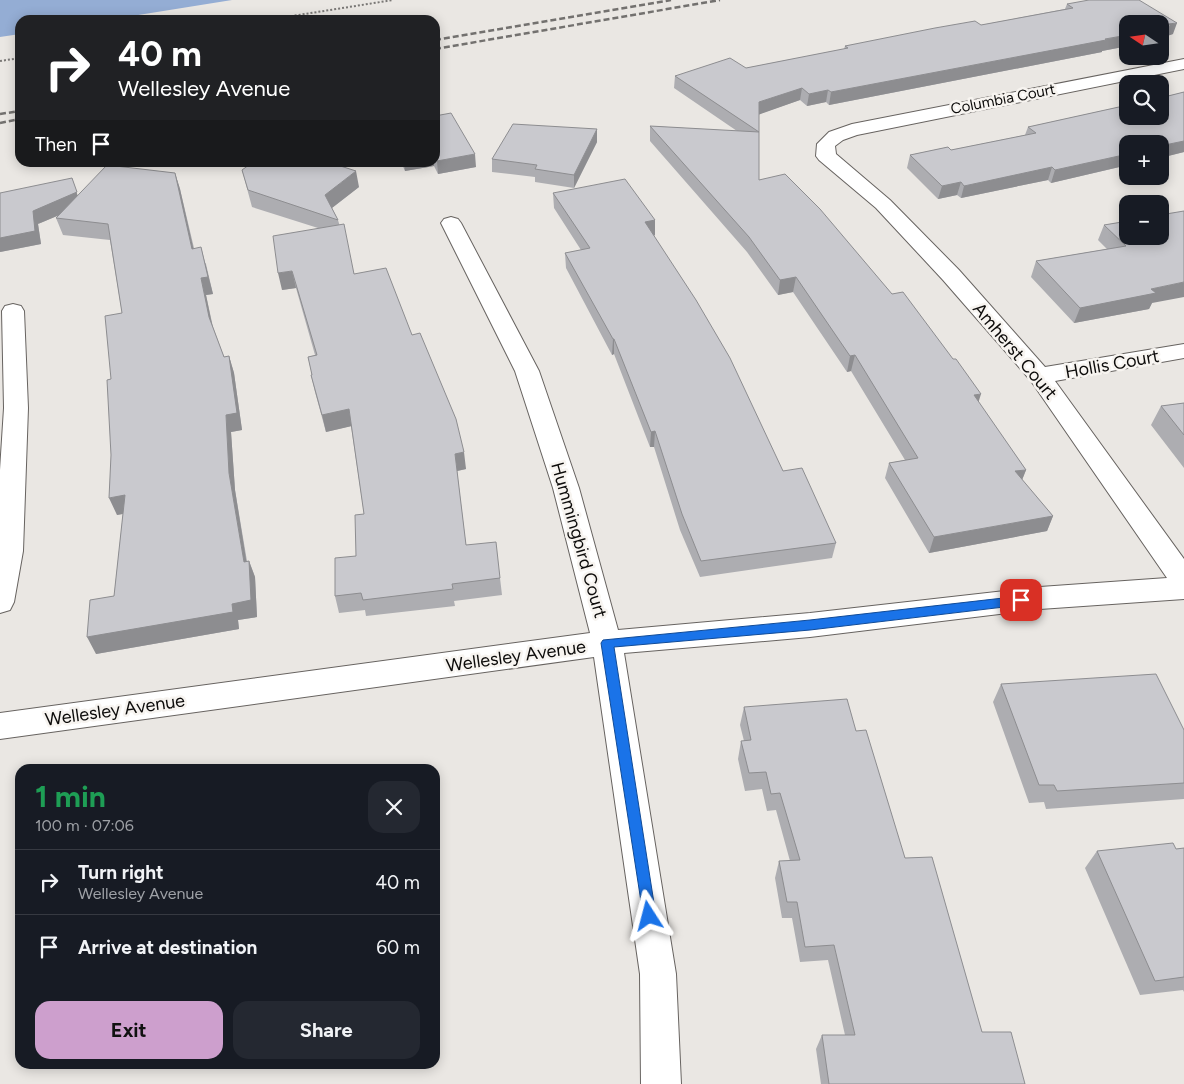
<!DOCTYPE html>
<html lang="en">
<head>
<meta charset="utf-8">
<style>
	body { margin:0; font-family:Figtree,sans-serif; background:#242831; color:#f1f3f6; height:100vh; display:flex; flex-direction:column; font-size:19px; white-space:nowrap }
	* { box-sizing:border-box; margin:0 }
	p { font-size:16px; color:#9ea1a6 }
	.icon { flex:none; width:28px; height:28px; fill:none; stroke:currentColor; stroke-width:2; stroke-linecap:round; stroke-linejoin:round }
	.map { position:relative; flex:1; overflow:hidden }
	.panel { position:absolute; left:15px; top:764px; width:425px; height:305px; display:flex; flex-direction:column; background:#171b24; border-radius:15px; box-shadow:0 2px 12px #0003 }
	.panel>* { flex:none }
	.guide { position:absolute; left:15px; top:15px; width:425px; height:152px; border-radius:15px; box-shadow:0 2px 12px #0003; background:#202124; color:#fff; overflow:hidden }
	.needle { width:32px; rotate:283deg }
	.tools { position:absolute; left:1119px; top:15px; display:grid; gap:10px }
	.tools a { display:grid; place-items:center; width:50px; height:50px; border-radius:10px; background:#171b24; box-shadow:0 2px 12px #0003; font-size:25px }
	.pin { position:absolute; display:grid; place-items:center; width:42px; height:42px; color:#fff; margin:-21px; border-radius:10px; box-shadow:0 2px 8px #0006 }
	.me { position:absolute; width:55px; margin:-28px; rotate:351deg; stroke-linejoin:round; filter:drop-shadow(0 0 4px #0008) }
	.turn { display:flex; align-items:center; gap:18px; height:105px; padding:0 20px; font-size:22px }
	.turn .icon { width:65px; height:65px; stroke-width:2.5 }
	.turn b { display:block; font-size:35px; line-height:42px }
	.then { display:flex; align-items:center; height:48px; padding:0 20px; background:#0003; gap:10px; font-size:19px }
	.round { display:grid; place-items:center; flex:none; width:52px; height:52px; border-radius:15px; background:#242831 }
	.headline { display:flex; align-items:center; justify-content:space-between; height:85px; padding:0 20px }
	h1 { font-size:30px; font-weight:700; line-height:38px; color:#1e9e55 }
	.primary-button { display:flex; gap:10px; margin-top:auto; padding:10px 20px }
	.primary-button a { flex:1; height:58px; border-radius:15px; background:#cd9fcd; color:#111; font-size:20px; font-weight:700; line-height:58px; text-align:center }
	.primary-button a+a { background:#242831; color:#f1f3f6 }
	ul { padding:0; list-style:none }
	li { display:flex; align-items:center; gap:15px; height:65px; padding:0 20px; border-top:1px solid #363941 }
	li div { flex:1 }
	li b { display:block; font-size:19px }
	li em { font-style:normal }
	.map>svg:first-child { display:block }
	.water { fill:#94add4 }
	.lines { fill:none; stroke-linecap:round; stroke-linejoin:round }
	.minor-casing { stroke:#676360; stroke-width:2 }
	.path { stroke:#7a7876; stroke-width:2; stroke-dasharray:2 2; stroke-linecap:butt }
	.minor { fill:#fff; fill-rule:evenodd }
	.rail { stroke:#73716f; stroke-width:2.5; stroke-dasharray:6 3; stroke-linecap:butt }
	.wall { fill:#adadb1 }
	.shaded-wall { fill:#8d8d90 }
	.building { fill:#c9c9ce; stroke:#8d8d90 }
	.route { fill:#1a73e8; stroke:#114b97 }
	.labels { text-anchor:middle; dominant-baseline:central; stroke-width:5; stroke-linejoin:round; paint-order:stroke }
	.far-street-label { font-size:15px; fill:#0c0b0a; stroke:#f7f4f0 }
	.street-label { font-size:18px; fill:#0c0b0a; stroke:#f7f4f0 }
</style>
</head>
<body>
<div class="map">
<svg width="1184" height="1084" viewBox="0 0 1184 1084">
	<rect width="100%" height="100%" fill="#eae7e3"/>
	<!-- water -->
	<path class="water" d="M 0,0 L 232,0 L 107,20 L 20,20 L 20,34 L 0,37 Z"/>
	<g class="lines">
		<defs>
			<path id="minor" d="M 1184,59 L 1184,69 L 857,135 L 843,140 L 835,146 L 836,154 L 890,200 L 959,270 L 1045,367 L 1184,344 L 1184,358 L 1055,381 L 1184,559 L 1184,599 L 1040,609 L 810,637 L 624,653 L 676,974 L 681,1084 L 641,1084 L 640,974 L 594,657 L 0,739 L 0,713 L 590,633 L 553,488 L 515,371 L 441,223 L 444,219 L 451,217 L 458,219 L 461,223 L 539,371 L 579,488 L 618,630 L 810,613 L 1040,587 L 1167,578 L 1031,381 L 943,280 L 876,208 L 819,160 L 816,156 L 817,144 L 829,132 L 852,124 Z
				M 13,304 L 21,306 L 24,311 L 28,408 L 23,551 L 14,602 L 10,610 L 0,613 L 0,470 L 4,408 L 2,311 L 5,306 Z"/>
		</defs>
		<!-- minor casing -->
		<use href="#minor" class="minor-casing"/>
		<!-- path -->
		<path class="path" d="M 267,20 L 393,0
			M 0,61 L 20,58"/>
		<!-- minor -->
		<use href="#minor" class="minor"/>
		<!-- rail -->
		<path class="rail" d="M 435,40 L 671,0
			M 435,49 L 720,0
			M 0,114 L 20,111
			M 0,123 L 20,119"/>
	</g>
	<!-- wall -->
	<path class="wall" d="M 1067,4 L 1173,34 L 1167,36 L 1166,38 L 1128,24 L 1128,46 L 1102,51 L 1102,52 L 829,105 L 826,102 L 807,106 L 800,100 L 759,114 L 759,180 L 978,402 L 1026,470 L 1022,480 L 1053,516 L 1047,531 L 929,553 L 885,478 L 889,463 L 905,460 L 851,371 L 847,372 L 793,292 L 778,295 L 747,252 L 650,141 L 650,126 L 737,131 L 674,88 L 675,76 L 746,68 L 844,49 L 845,46 L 981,25 L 1065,9 Z
		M 1184,92 L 1184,152 L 1160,158 L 1160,144 L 1128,144 L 1128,165 L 1051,183 L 1048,180 L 961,198 L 957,195 L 938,199 L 907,168 L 910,155 L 948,147 L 951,150 L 1025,135 L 1028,127 L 1128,105 L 1128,116 L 1160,116 L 1160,98 Z
		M 435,116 L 476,167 L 438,174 L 434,166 L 405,171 L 401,162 L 435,162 Z
		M 597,129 L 597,142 L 574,188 L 535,182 L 535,177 L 492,172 L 492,159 Z
		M 242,170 L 359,187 L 332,208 L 338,220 L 354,274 L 412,335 L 466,469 L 457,471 L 466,545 L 500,578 L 502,595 L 454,601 L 455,606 L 366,616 L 365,610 L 339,613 L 335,596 L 356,556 L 364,514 L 351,426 L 326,432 L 315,392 L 311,375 L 312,375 L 308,357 L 315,355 L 296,288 L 282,290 L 318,228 L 252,207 Z
		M 175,173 L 180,189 L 194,248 L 206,264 L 213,294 L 206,295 L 213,327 L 224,357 L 229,356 L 234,373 L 242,430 L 231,432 L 235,490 L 247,561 L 249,561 L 255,577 L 257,617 L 238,620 L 239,629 L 96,654 L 114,596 L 123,514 L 117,515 L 111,455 L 111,379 L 122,313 L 110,240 L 63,235 L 56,218 L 59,215 L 38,224 L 41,244 L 0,252 L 78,195 Z
		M 553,193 L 655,220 L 655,235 L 654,236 L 783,471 L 836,543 L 832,558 L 700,577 L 680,530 L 654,447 L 650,447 L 614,354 L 612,355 L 566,268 L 565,253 L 581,250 L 554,208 Z
		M 1128,221 L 1152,303 L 1149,309 L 1074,323 L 1031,277 L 1036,261 L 1107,249 L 1098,240 L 1104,225 Z
		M 1184,403 L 1184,468 L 1151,425 L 1161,406 Z
		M 1001,684 L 1184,730 L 1184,799 L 1046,809 L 1044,802 L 1029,803 L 993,702 Z
		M 744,707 L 856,731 L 905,858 L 982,1032 L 1025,1084 L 821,1084 L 816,1049 L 822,1035 L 845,1035 L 828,960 L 800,962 L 792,918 L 782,918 L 775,878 L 779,861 L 790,861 L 776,810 L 767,811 L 762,789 L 745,791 L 738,759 L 741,741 L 744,741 L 740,725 Z
		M 1184,848 L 1184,992 L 1183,990 L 1140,995 L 1085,868 L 1097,851 L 1176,849 Z"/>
	<!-- shaded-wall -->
	<path class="shaded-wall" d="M 1177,23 L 1173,34 L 1167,36 L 1166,38 L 1160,39 L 1160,28 L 1168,24 Z
		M 1128,35 L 1128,46 L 1102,51 L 1102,52 L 829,105 L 831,92 Z
		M 802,88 L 800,100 L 758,115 L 759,102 Z
		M 828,90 L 826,102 L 807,106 L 809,94 Z
		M 597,129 L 597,142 L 574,188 L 574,175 Z
		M 1184,141 L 1184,152 L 1160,158 L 1160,146 Z
		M 475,154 L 476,167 L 438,174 L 437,161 Z
		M 1128,154 L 1128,165 L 1051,183 L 1055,170 Z
		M 404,162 L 434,162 L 434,166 L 405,171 Z
		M 1052,167 L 1048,180 L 961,198 L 964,186 Z
		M 356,171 L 359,187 L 328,211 L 325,195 Z
		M 175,173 L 180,189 L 197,265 L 192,249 Z
		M 72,178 L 81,206 L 38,224 L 41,244 L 0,252 L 0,238 L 33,211 Z
		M 961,182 L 957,195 L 938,199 L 942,186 Z
		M 655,220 L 655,235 L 644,238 L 645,222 Z
		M 201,247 L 213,294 L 206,295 L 214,334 L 209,317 L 201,278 Z
		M 292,271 L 296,288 L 282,290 L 278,273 Z
		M 796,277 L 793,292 L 778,295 L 780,280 Z
		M 1184,282 L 1184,297 L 1152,303 L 1149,309 L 1074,323 L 1080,308 L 1151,289 Z
		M 613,339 L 614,339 L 614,354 L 612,355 Z
		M 855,355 L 851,371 L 847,372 L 850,356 Z
		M 229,356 L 234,373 L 242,430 L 231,432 L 235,490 L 249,578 L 244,562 L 229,473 L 226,415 Z
		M 981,394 L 976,410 L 974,395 Z
		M 349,409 L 352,426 L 326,432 L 322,415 Z
		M 655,431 L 654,447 L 650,447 L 651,432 Z
		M 464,452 L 466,469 L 457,471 L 455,454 Z
		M 1026,470 L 1020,485 L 1015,471 Z
		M 125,495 L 132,512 L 117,515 L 109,498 Z
		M 1053,516 L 1047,531 L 929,553 L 934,537 Z
		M 249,561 L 255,577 L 257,617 L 238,620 L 239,629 L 96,654 L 87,637 L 232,604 Z"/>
	<!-- building -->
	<path class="building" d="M 1089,0 L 1139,0 L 1177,23 L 1168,24 L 1171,26 L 1160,28 L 1160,24 L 1128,24 L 1128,35 L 1105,39 L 1106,40 L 831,92 L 828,90 L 809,94 L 802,88 L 759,102 L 759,132 L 675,76 L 730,58 L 746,68 L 848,48 L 845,46 L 935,28 L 975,21 L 981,25 L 1073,8 L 1067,4 Z
		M 1184,92 L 1184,141 L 1160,146 L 1160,144 L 1128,144 L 1128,154 L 1055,170 L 1052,167 L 964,186 L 961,182 L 942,186 L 910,155 L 948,147 L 951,150 L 1036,133 L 1028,127 L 1128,105 L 1128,116 L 1160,116 L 1160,98 Z
		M 451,113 L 475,154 L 437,161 L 435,158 L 435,116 Z
		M 513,124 L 597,129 L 574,175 L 535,169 L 537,165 L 492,159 Z
		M 650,126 L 759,132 L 759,180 L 785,174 L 820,209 L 892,294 L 903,292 L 953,359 L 956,359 L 981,394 L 974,395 L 1026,470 L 1015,471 L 1053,516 L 934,537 L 889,463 L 918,458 L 855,355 L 850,356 L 796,277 L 780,280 L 749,237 Z
		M 253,162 L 328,162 L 356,171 L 325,195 L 338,220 L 248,190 L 242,170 Z
		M 107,165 L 175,173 L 192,249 L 201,247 L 208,277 L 201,278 L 209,317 L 224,357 L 229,356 L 237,413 L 226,415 L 229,473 L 244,562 L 249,561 L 251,600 L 232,604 L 233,612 L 87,637 L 90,600 L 114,596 L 125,495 L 109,498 L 111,455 L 107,380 L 111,379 L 105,316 L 122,313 L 108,224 L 56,218 Z
		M 72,178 L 77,192 L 33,211 L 35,231 L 0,238 L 0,193 Z
		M 625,179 L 655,220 L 645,222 L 696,300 L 730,358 L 783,471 L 802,468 L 836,543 L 701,561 L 682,514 L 655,431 L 651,432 L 614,339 L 613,339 L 565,253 L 590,248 L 553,193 Z
		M 1184,211 L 1184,282 L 1151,289 L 1156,293 L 1080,308 L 1036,261 L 1126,246 L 1104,225 L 1128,221 L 1128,236 L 1160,236 L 1160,215 Z
		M 344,224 L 354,274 L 386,268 L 412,335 L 420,333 L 456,419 L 464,452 L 455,454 L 466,545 L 496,542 L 500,578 L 452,584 L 453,589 L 363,600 L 361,593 L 335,596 L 335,558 L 356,556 L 355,515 L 364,514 L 349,409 L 322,415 L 311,375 L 312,375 L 308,357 L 317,355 L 292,271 L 278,273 L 273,236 Z
		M 1184,403 L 1184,435 L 1161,406 Z
		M 1156,674 L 1184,730 L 1184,783 L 1057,791 L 1054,785 L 1039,785 L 1001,684 Z
		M 847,699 L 856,731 L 866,730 L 905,858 L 932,857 L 982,1032 L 1011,1032 L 1025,1084 L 829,1084 L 822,1035 L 855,1035 L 834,945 L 805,947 L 797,902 L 787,902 L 779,861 L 800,860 L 780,793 L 771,794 L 766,772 L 749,773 L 741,741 L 751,740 L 744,707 Z
		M 1173,843 L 1176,849 L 1184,848 L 1184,977 L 1155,981 L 1097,851 Z"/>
	<!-- route -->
	<path class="route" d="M 1021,596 L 1025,597 L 1027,600 L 1025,604 L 1021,605 L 810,630 L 614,647 L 656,916 L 654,921 L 649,923 L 644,921 L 601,643 L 603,640 L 810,620 Z"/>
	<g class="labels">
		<!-- far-street labels -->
		<g class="far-street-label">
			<text transform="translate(1003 99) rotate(-11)">Columbia Court</text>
		</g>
		<!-- street labels -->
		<g class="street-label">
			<text transform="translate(1015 351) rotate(50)">Amherst Court</text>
			<text transform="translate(1112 364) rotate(-10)">Hollis Court</text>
			<text transform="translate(579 540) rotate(74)">Hummingbird Court</text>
			<text transform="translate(516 656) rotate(-8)">Wellesley Avenue</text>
			<text transform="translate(115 710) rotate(-8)">Wellesley Avenue</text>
		</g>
	</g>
</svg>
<div class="tools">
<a><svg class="needle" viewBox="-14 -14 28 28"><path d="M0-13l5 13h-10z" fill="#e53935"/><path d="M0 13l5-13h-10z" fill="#9ea1a6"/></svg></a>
<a><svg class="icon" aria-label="search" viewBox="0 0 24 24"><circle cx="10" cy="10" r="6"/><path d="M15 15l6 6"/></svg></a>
<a>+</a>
<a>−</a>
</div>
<div class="pin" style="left:1021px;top:600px;background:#d93025"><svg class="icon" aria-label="arrive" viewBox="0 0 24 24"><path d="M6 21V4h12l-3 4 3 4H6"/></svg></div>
<svg class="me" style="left:649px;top:916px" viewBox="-20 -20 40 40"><path d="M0-17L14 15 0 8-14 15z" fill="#1a73e8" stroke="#fff" stroke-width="4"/></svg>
<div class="guide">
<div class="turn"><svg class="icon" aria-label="right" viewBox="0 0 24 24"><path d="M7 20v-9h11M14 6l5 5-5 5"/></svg><div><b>40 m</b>Wellesley Avenue</div></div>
<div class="then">Then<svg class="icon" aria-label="arrive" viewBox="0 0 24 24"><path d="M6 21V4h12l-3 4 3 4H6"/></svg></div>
</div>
<section class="panel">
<div class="headline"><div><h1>1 min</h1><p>100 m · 07:06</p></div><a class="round"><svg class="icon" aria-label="close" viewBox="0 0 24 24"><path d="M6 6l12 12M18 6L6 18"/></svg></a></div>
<ul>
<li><svg class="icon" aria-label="right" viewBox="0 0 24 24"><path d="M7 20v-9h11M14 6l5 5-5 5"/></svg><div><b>Turn right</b><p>Wellesley Avenue</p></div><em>40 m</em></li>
<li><svg class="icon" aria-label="arrive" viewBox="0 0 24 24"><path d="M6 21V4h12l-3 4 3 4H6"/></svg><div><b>Arrive at destination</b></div><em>60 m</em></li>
</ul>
<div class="primary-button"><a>Exit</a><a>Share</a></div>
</section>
</div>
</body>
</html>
